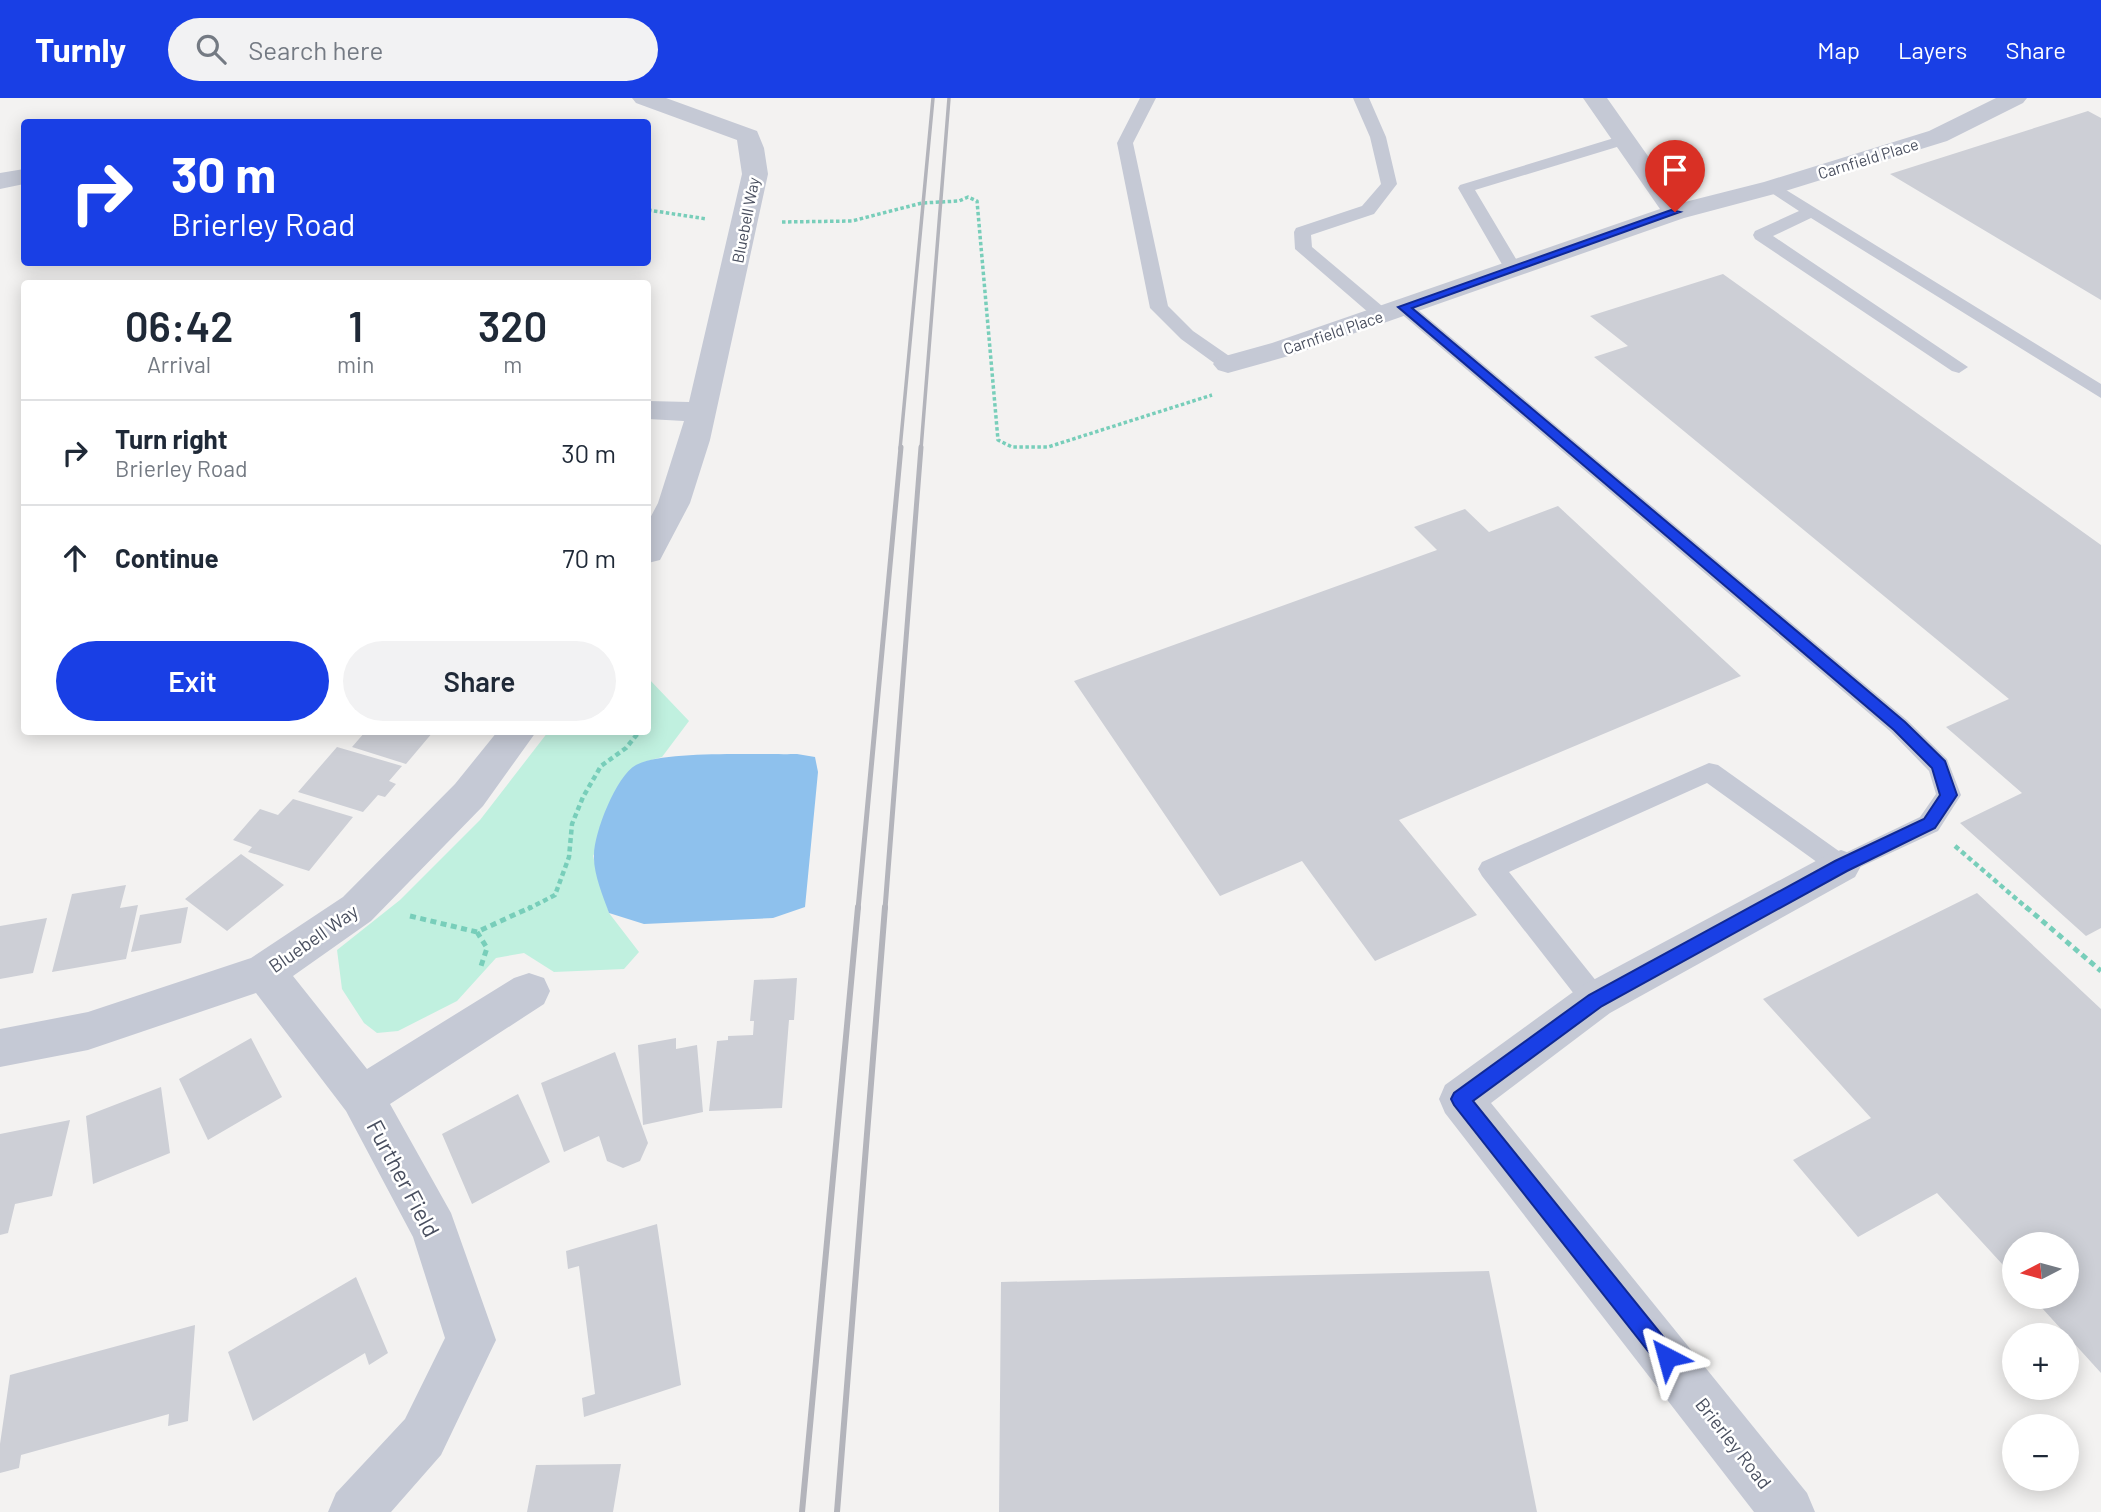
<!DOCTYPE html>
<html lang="en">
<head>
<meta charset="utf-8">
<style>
	body { margin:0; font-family:Barlow,sans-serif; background:#f2f2f3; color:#1f2937; height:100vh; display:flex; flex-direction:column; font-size:26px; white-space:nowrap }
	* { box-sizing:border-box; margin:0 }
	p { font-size:23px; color:#747a83 }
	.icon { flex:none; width:38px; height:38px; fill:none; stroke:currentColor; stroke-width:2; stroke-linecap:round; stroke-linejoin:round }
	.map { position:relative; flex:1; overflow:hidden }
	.side { position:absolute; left:21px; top:182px; width:630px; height:455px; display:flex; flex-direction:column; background:#fff; border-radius:7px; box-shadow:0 4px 18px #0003 }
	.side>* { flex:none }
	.banner { position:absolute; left:21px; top:21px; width:630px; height:147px; border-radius:7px; box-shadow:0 4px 18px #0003; background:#193fe5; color:#fff; overflow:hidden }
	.needle { width:46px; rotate:264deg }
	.controls { position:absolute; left:2002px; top:1134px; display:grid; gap:14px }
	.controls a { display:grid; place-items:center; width:77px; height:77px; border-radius:50%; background:#fff; box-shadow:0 4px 18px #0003; font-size:35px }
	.pin { position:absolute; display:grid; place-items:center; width:60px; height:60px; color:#fff; margin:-72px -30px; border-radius:50% 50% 50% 0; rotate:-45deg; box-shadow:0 0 7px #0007 }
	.pin .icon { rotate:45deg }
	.me { position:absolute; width:77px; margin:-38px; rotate:321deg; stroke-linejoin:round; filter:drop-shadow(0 0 5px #0008) }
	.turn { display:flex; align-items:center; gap:24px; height:147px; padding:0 35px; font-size:32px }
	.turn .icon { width:91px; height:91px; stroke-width:2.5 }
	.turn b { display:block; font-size:49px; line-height:60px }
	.eta { display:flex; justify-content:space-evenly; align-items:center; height:119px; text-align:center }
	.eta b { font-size:42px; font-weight:600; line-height:49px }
	.button { display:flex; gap:14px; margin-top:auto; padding:14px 35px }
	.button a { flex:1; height:80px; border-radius:42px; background:#193fe5; color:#fff; font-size:28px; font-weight:600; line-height:80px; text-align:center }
	.button a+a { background:#f2f2f3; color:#1f2937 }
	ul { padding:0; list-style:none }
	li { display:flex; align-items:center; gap:21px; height:105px; padding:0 35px; border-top:2px solid #e0e1e3 }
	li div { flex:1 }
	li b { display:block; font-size:26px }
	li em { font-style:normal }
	header { display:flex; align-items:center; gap:42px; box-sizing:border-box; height:98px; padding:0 35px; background:#193fe5; color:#fff }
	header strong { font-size:33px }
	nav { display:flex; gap:38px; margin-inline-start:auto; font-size:24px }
	.search { width:490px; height:63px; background:#f2f2f3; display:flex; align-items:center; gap:18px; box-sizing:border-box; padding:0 24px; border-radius:38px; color:#747a83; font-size:26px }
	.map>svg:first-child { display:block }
	.green { fill:#c0f0df }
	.water { fill:#8ec1ed }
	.building { fill:#cdcfd6 }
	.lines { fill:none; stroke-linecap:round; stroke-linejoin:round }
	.path-far2 { stroke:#78ceba; stroke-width:3.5; stroke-dasharray:3.5 2.5; stroke-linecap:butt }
	.path-far1 { stroke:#78ceba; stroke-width:4.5; stroke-dasharray:5 3.5; stroke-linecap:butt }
	.path { stroke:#78ceba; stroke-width:5; stroke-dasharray:6 4.5; stroke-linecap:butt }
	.service { fill:#c5c9d5; fill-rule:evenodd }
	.minor { fill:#c5c9d5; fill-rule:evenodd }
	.rail-far2 { stroke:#b3b4bb; stroke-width:3.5 }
	.rail-far1 { stroke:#b3b4bb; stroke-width:5 }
	.rail { stroke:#b3b4bb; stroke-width:6 }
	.route { fill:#193fe5; stroke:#102995; stroke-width:2 }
	.labels { text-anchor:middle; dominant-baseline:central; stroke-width:5; stroke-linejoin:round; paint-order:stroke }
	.far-street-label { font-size:16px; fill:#494f5f; stroke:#fff }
	.street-label { font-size:19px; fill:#494f5f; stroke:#fff }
	.near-street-label { font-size:23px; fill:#494f5f; stroke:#fff }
</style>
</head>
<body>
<header>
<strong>Turnly</strong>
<div class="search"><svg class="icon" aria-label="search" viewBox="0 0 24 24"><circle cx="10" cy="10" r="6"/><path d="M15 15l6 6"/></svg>Search here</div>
<nav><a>Map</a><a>Layers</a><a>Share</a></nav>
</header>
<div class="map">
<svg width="2101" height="1414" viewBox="0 0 2101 1414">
	<rect width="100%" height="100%" fill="#f3f2f1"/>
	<!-- green -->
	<path class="green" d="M 648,580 L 689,623 L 662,659 L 644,664 L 593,758 L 609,815 L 639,854 L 624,871 L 554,874 L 524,855 L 496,860 L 457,903 L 398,933 L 377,935 L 364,925 L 342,891 L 337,852 L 400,802 L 480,722 L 548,634 L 648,634 Z"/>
	<!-- water -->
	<path class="water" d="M 797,656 L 815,659 L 818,674 L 805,809 L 773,820 L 644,826 L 609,815 C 603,798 593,775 594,757 C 594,735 616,678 636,667 C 663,652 762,657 797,656 Z"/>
	<!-- building -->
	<path class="building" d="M 2088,13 L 2101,20 L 2101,202 L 1890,76 Z
		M 1723,176 L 2101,447 L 2101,830 L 2086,838 L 1960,725 L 2022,695 L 1946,629 L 2009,601 L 1594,259 L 1628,248 L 1590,218 Z
		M 1558,408 L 1741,578 L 1399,722 L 1477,817 L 1375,863 L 1302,763 L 1220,798 L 1074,583 L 1437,452 L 1414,429 L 1465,411 L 1489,434 Z
		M 365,634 L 433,634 L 406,666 L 352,649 Z
		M 337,649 L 402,668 L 389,683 L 396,686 L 385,699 L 378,697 L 363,714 L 298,694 Z
		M 293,701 L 353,719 L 309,773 L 248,754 L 252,749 L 233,742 L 260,711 L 278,717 Z
		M 241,756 L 284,787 L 227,833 L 185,801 Z
		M 126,787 L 120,810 L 138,807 L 126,861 L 52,874 L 72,796 Z
		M 1977,795 L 2101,911 L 2101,1275 L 2032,1199 L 2067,1199 L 2067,1146 L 2014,1146 L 2014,1179 L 1937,1095 L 1858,1139 L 1793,1062 L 1871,1020 L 1763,901 Z
		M 188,809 L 181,845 L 131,854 L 140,817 Z
		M 47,820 L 33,875 L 0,881 L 0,828 Z
		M 797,880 L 794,922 L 789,922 L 782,1010 L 709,1013 L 717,943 L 728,942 L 728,938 L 753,937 L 754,923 L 750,923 L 754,882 Z
		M 251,940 L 282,999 L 208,1042 L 179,981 Z
		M 676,940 L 676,951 L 697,947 L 703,1014 L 643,1027 L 638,947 Z
		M 615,954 L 648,1045 L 640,1063 L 623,1070 L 607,1063 L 599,1038 L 564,1054 L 541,985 Z
		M 161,989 L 170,1055 L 93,1086 L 86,1018 Z
		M 518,996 L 550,1064 L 472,1106 L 442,1036 Z
		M 70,1022 L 52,1098 L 15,1106 L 8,1135 L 0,1137 L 0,1036 Z
		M 657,1126 L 681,1287 L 584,1319 L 582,1300 L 595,1296 L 591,1263 L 579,1168 L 568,1171 L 566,1153 Z
		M 1489,1173 L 1537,1414 L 999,1414 L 1001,1184 Z
		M 356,1179 L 388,1255 L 369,1267 L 365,1255 L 253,1323 L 228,1254 Z
		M 195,1227 L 188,1323 L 168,1328 L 169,1316 L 21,1357 L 19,1370 L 0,1375 L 0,1346 L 10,1277 Z
		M 621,1366 L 613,1414 L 527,1414 L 536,1367 Z"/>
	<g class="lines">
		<!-- path-far2 -->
		<path class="path-far2" d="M 648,112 L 707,121
			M 782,124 L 852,123 L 922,105 L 959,103 L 968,99 L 977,103 L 998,342 L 1012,349 L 1048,349 L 1212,297"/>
		<!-- path-far1 -->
		<path class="path-far1" d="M 1955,748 L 2028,811
			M 528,811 L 555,797 L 569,759 L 572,726 L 583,699 L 601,668 L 626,650 L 639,634"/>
		<!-- path -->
		<path class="path" d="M 2026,809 L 2101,873
			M 410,818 L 477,834 L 531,809
			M 477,834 L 487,850 L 480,871"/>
		<!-- service -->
		<path class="service" d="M 1140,0 L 1156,0 L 1133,45 L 1168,208 L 1193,233 L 1235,262 L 1237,266 L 1235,270 L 1221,270 L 1181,241 L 1150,210 L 1117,45 Z
			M 1353,0 L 1369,0 L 1386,39 L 1397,86 L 1374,116 L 1311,137 L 1312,149 L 1388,213 L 1391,217 L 1382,222 L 1376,221 L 1295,151 L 1294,134 L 1296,130 L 1362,108 L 1381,86 L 1370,39 Z
			M 1624,37 L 1630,39 L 1632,42 L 1630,45 L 1475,92 L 1522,171 L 1519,175 L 1507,175 L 1458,90 L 1460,87 Z
			M 1773,84 L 2101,286 L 2101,300 L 1811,120 L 1773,138 L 1968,269 L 1959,275 L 1952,273 L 1755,141 L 1753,137 L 1755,133 L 1799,113 L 1767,92 L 1765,89 L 1767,86 Z
			M 1404,204 L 1410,205 L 1907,622 L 1947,661 L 1961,697 L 1938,733 L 1841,778 L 1832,775 L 1707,685 L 1509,774 L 1605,894 L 1609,902 L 1605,910 L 1595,914 L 1585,910 L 1482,778 L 1478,771 L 1482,764 L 1709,665 L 1718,667 L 1843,756 L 1920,719 L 1936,696 L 1929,673 L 1891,634 L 1398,213 L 1395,209 Z"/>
		<!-- minor -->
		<path class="minor" d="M 632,0 L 666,0 L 757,33 L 764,50 L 768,76 L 710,342 L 690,405 L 660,462 L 648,465 L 648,424 L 658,405 L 684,323 L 648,321 L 648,303 L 689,304 L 742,76 L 737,42 L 636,5 Z
			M 1583,0 L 1607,0 L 1681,105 L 1764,84 L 1929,33 L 1996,0 L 2027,0 L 2023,5 L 1947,43 L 1782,94 L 1684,120 L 1292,257 L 1228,275 L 1218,272 L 1213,266 L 1218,260 L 1272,245 L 1660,111 Z
			M 24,71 L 24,86 L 0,91 L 0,75 Z
			M 497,634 L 536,634 L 483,708 L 371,823 L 293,878 L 367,971 L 514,880 L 529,875 L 544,880 L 550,893 L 544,906 L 390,1006 L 451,1115 L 496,1242 L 441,1357 L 391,1414 L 328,1414 L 336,1395 L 405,1321 L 445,1240 L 413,1139 L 346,1013 L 256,895 L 88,952 L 0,969 L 0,931 L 88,914 L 251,860 L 343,799 L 455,686 Z
			M 1841,752 L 1855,757 L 1861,768 L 1855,779 L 1610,915 L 1491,1005 L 1807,1395 L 1815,1414 L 1754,1414 L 1445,1015 L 1439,1001 L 1445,987 L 1580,889 L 1827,757 Z"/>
		<!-- rail-far2 -->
		<path class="rail-far2" d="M 900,351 L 933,0
			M 921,351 L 949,0"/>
		<!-- rail-far1 -->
		<path class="rail-far1" d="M 858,811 L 901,349
			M 885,811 L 921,349"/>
		<!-- rail -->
		<path class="rail" d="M 802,1414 L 858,809
			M 837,1414 L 885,809"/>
	</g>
	<!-- route -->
	<path class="route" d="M 1671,112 L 1680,114 L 1412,210 L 1905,624 L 1945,663 L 1957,697 L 1935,730 L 1847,773 L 1602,908 L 1473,1003 L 1674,1252 L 1677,1259 L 1674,1267 L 1667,1270 L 1659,1267 L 1454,1007 L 1451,1001 L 1454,995 L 1589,897 L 1835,763 L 1924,721 L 1940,697 L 1932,670 L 1894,632 L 1398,209 Z"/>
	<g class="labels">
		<!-- far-street labels -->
		<g class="far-street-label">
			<text transform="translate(1868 60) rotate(-17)">Carnfield Place</text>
			<text transform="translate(745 122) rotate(-79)">Bluebell Way</text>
			<text transform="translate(1333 234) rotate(-19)">Carnfield Place</text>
		</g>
		<!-- street labels -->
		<g class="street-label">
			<text transform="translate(313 840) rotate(-35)">Bluebell Way</text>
			<text transform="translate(1734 1345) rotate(52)">Brierley Road</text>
		</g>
		<!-- near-street labels -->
		<g class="near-street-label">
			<text transform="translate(404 1080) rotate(62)">Further Field</text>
		</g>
	</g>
</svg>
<div class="controls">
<a><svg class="needle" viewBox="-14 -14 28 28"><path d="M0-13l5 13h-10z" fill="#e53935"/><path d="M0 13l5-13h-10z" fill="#747a83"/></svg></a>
<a>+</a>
<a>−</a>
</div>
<div class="pin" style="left:1675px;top:114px;background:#d93025"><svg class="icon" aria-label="arrive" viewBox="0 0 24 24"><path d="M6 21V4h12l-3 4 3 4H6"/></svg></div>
<svg class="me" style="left:1667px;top:1259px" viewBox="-20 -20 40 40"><path d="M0-17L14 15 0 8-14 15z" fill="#193fe5" stroke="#fff" stroke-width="4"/></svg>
<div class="banner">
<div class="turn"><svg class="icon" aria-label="right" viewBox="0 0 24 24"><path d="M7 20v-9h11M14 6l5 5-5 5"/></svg><div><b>30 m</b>Brierley Road</div></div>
</div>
<section class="side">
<div class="eta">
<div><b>06:42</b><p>Arrival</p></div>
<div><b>1</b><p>min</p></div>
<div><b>320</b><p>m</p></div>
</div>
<ul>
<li><svg class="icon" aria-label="right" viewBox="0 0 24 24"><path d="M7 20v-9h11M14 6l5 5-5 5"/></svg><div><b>Turn right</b><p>Brierley Road</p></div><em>30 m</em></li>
<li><svg class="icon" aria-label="ahead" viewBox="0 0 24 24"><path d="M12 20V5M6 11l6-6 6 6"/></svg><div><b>Continue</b></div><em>70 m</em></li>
</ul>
<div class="button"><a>Exit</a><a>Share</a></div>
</section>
</div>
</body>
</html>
